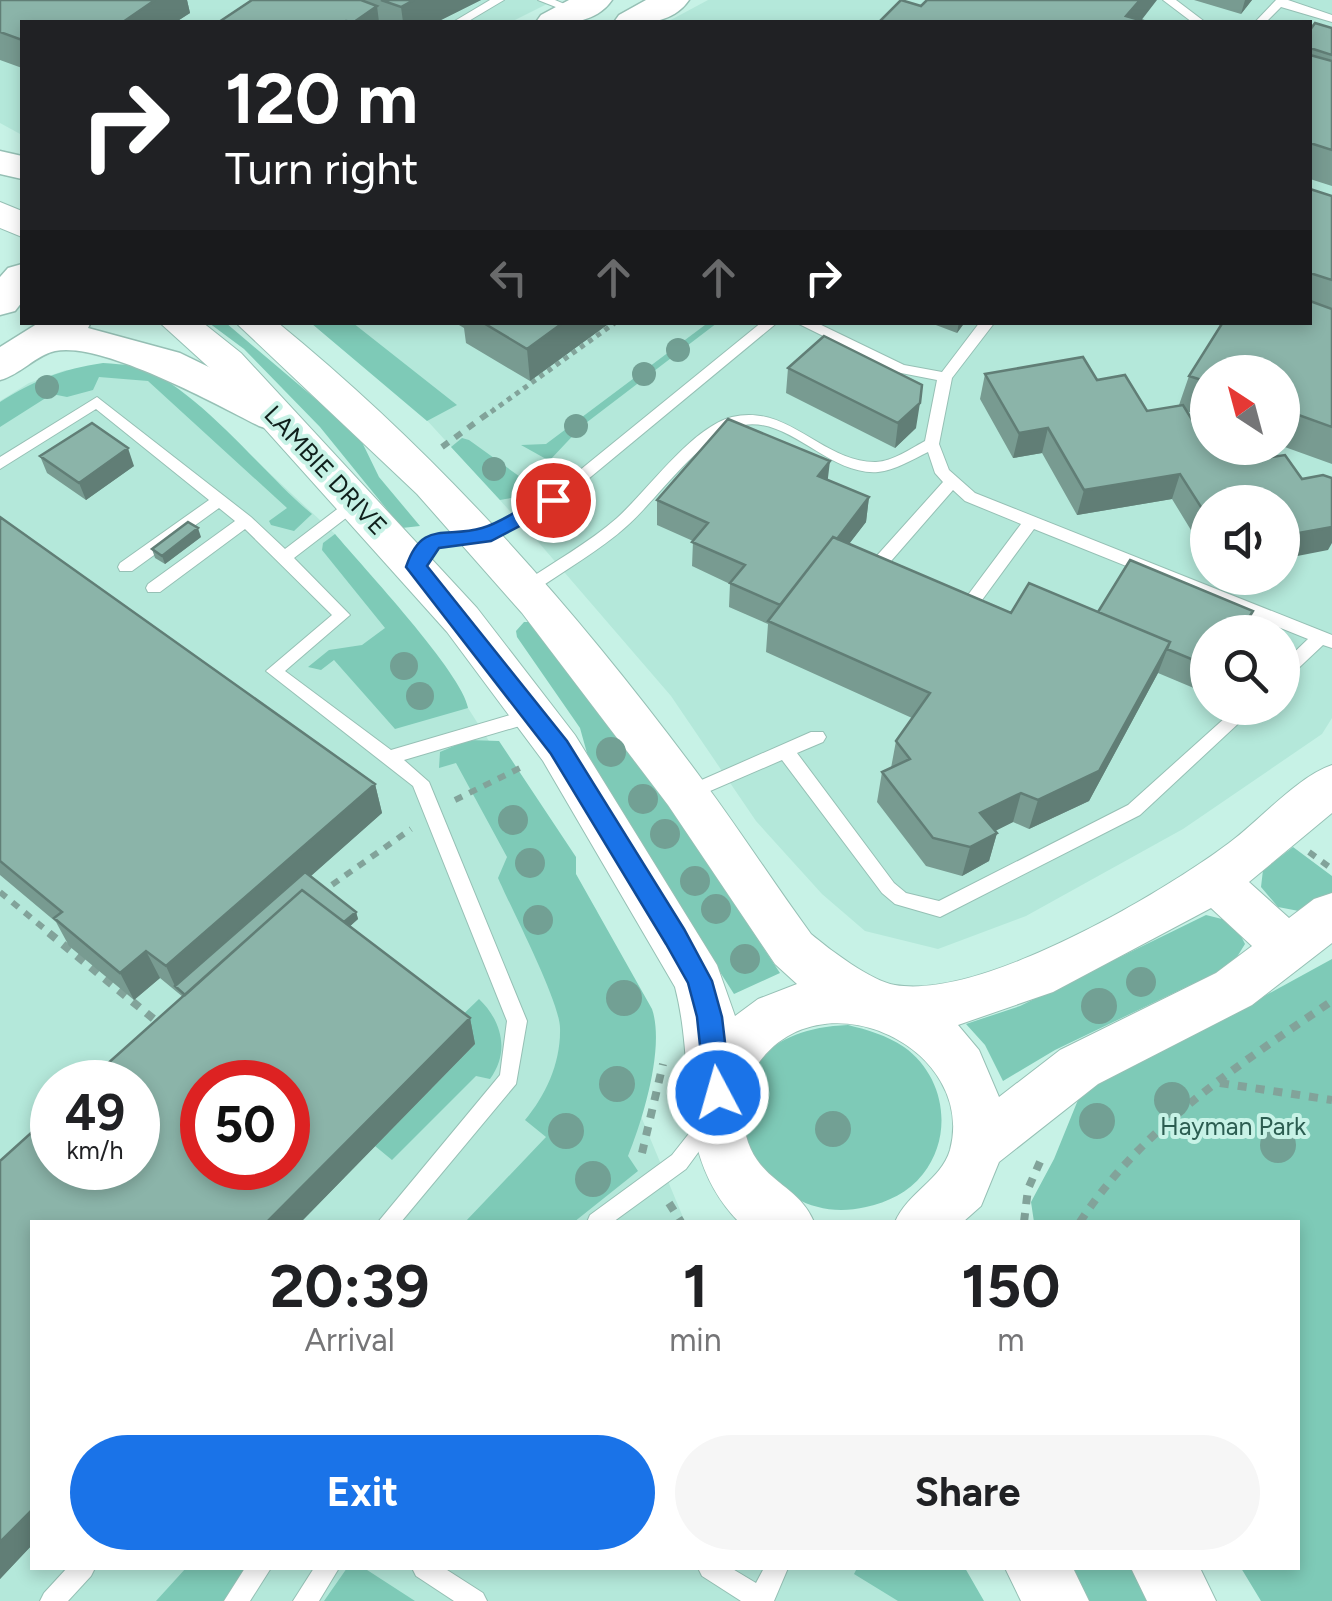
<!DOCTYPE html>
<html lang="en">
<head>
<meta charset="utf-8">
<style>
	body { margin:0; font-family:Figtree,sans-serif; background:#f6f6f6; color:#202124; height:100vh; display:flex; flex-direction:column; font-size:38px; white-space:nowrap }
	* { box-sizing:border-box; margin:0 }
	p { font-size:32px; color:#757577 }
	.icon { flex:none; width:55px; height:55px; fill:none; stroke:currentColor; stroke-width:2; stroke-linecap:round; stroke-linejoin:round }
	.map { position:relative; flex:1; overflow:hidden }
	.details { position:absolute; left:30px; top:1220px; width:1270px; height:350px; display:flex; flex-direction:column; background:#fff; border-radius:0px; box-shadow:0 5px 15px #0003 }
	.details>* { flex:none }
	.guide { position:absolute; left:20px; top:20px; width:1292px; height:305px; border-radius:0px; box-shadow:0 5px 15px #0003; background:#202124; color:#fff; overflow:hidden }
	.needle { width:65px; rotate:324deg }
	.tools { position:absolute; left:1190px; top:355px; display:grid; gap:20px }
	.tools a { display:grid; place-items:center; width:110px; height:110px; border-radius:50%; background:#fff; box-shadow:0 5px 15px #0003; font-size:50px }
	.speed { position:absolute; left:30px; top:1060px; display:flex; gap:20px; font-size:50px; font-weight:700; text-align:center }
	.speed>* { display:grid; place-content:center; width:130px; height:130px; border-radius:50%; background:#fff; box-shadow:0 5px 15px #0003; line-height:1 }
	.speed small { font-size:25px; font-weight:400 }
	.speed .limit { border:15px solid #d22; background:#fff; color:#111 }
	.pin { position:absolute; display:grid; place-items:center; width:85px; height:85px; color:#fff; margin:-42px; border:5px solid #fff; border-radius:50%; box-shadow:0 2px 10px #0007 }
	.me { position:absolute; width:110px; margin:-55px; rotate:354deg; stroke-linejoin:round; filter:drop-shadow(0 0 8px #0008) }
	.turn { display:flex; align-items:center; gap:35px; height:210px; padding:0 40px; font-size:45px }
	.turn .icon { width:130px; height:130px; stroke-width:2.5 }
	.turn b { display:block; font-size:70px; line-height:85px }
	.lanes { display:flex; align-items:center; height:95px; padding:0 40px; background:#0003; justify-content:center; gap:50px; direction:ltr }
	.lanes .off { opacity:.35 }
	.eta { display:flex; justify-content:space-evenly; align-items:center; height:170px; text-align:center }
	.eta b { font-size:60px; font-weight:700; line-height:70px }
	.button { display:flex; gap:20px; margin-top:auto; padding:20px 40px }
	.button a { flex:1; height:115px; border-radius:60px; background:#1a73e8; color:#fff; font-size:40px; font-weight:700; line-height:115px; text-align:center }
	.button a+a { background:#f6f6f6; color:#202124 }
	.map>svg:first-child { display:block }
	.built { fill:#b4e8da; fill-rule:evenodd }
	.green { fill:#7ecab7 }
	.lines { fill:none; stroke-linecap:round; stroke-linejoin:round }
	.lane-casing { stroke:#96c0b5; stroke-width:2 }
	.secondary-casing { stroke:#96c0b5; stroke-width:2 }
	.primary-casing { stroke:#96c0b5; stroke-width:3 }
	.path-far2 { stroke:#82a39a; stroke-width:5; stroke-dasharray:5 5; stroke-linecap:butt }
	.path-far1 { stroke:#82a39a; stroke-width:6; stroke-dasharray:8 8; stroke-linecap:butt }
	.path { stroke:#82a39a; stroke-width:8; stroke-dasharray:9 9; stroke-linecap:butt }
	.lane { fill:#fff; fill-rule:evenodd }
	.secondary { fill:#fff; fill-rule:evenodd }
	.primary { fill:#fff; fill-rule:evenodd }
	.tree { fill:#72a094 }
	.wall { fill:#789b91; fill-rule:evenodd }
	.shaded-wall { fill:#617e76 }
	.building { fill:#8bb4a9; stroke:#617e76; stroke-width:2.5; fill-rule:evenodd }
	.route { fill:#1a73e8; stroke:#114b97; stroke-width:2.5 }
	.labels { text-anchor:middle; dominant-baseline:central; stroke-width:8; stroke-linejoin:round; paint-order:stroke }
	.street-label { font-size:25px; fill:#0f1f1b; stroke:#c7f2e6 }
	.park-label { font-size:25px; fill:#2c5d51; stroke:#c7f2e6 }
</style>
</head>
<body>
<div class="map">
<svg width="1332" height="1601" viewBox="0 0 1332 1601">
	<rect width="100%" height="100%" fill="#c7f2e6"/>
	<!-- built -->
	<path class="built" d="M 0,0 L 555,0 L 511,22 L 22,22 L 22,135 L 0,123 Z
		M 708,0 L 1332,0 L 1332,718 L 1322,734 L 1183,829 L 1026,916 L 938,949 L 865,931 L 822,894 L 756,821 L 671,696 L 540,544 L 423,416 L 311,323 L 1310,322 L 1310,22 L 667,22 ZM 1208,372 L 1282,372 L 1282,448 L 1208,448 ZM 1208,502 L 1282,502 L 1282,578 L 1208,578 ZM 1208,632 L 1282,632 L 1282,708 L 1208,708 Z
		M 66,370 L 151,377 L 250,455 L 335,534 L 411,623 L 461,691 L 468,708 L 597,911 L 640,1114 L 685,1222 L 32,1222 L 32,1568 L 964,1568 L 983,1601 L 0,1601 L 0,401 L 29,383 ZM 52,1082 L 138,1082 L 138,1168 L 52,1168 ZM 202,1082 L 288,1082 L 288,1168 L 202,1168 Z"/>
	<!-- green -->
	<path class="green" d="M 709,322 L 717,323 L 582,426 L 550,460 L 564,469 L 521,445 L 546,444 Z
		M 209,323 L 226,323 L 351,429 L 360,438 L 379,477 L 420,526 L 402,528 L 320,427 L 244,349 Z
		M 311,323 L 353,323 L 457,405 L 427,421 Z
		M 103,363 C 113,364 124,364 134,366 C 193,381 265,476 312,514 L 294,531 L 271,525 L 269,521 L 287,508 L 148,381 L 99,377 L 93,390 L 67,397 L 52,394 L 0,427 L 0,402 C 35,380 62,369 103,363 Z
		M 462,438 L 469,440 L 530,484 L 517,497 L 500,500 L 451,447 Z
		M 335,534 C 362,566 463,674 468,708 L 395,729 L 334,660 L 321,670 L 308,667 L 329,650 L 362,645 L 385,628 L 322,550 L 323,543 Z
		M 524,622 L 530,622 L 620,731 L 780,973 L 734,994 L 592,771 L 580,728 L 517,637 L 516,631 Z
		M 468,740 L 499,741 L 576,857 L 576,874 L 652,1009 C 665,1047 643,1119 628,1156 L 638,1171 L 574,1222 L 465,1222 L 546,1137 L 525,1120 C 546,1095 561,1062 560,1028 C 560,1002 511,908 498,878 L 507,857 L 456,763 L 439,768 L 440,752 Z
		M 1293,847 L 1332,876 L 1332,893 L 1304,912 L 1278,907 L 1261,887 L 1263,870 Z
		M 1206,915 L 1234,922 L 1245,944 L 1232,965 L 1055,1050 L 1003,1081 L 985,1045 L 966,1024 L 1020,1006 Z
		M 1332,959 L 1332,1601 L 1261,1601 L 1241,1568 L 1298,1568 L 1298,1222 L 1034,1222 L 1031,1202 L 1054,1159 L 1082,1090 L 1184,1040 Z
		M 479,999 C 502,1021 510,1052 490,1079 L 476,1076 L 392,1160 L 375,1146 L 475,1044 L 451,1026 Z
		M 848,1025 C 868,1030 886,1035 904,1047 C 945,1076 954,1135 923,1174 C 908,1193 888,1202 866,1207 C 741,1237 672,1031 848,1025 Z
		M 186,1568 L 250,1568 L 227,1601 L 156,1601 Z
		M 347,1568 L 364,1568 L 415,1601 L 324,1601 Z
		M 857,1568 L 965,1568 L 984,1601 L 898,1601 L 854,1574 Z
		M 1068,1568 L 1134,1568 L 1154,1601 L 1088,1601 Z"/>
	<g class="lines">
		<defs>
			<path id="lane" d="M 490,0 L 504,0 L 467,22 L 453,22 Z
				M 538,0 L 555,0 L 581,11 L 571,13 Z
				M 1163,0 L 1176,0 L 1205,22 L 1192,22 Z
				M 1276,0 L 1288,0 L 1332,15 L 1332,22 L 1281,7 L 1266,22 L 1255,22 Z
				M 762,322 L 778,322 L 558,504 L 489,540 L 479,540 L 476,536 L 479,532 L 548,496 Z
				M 795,322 L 815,322 L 904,365 L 942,372 L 980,322 L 995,322 L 952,378 L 939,444 L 949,470 L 975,493 L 1327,633 L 1332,635 L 1332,648 L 1323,645 L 1288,678 L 1282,680 L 1282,664 L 1308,639 L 1034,529 L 974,611 L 962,611 L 960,607 L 962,603 L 1021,524 L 965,501 L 953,490 L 885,568 L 873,568 L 871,564 L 873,560 L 943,482 L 935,473 L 928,452 C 912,460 895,470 878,472 C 826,476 786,410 735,427 C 699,439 657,499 628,525 C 600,551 564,570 534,592 L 522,592 L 520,588 L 522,584 C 553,562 589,543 617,518 C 649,489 691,428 732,417 C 788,403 823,463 876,462 C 893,461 910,449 925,441 L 937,380 L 896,372 Z
				M 97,397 L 251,517 L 285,549 L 353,497 L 363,497 L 366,501 L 363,505 L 294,558 L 350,615 L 285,671 L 391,750 L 534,708 L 542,715 L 540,720 L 404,760 L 429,782 L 527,1021 L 516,1084 L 401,1222 L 378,1222 L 500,1075 L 507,1021 L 413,786 L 266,671 L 332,615 L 245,529 L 160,592 L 148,592 L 146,588 L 148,584 L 235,521 L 219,508 L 132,571 L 120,571 L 118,567 L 120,563 L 209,500 L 96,409 L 0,469 L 0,457 Z
				M 1236,708 L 1255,708 L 1140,815 L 940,917 L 895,904 L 882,893 L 782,760 L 687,801 L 681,799 L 678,794 L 681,789 L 811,732 L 823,732 L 826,737 L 823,742 L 797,753 L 894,883 L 906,893 L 939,901 L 1128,805 Z
				M 709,1115 L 716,1117 L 719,1124 L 686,1169 L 613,1222 L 587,1222 L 590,1215 L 672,1155 L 702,1117 Z
				M 67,1568 L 95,1568 L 91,1576 L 68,1601 L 40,1601 L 44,1593 Z
				M 245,1568 L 271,1568 L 250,1601 L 224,1601 Z
				M 314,1568 L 339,1568 L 319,1601 L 293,1601 Z
				M 412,1568 L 444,1568 L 483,1593 L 487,1601 L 454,1601 L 416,1576 Z
				M 698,1568 L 731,1568 L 756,1583 L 764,1568 L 788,1568 L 774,1601 L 741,1601 L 702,1576 Z"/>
			<path id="secondary" d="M 0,202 L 22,211 L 22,237 L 0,228 Z
				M 159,322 L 202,322 L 241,353 L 477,608 L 575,735 L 717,965 L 735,1016 L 758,999 L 797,984 L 775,964 L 668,805 L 522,613 L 417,494 L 235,322 L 277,322 C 440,455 577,610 701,778 C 739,829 773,882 811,934 C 830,950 871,981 895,985 C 981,1000 1161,894 1229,843 C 1260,820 1297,777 1332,765 L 1332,813 L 1249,882 L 1289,918 L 1314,899 L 1332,893 L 1332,943 L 1252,1005 L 1098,1084 L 999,1162 L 981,1206 L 963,1222 L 895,1222 C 908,1192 941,1180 950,1150 C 977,1049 825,975 760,1061 C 748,1078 741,1097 743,1119 C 750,1183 796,1179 814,1222 L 739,1222 C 673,1154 697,1071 675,987 L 543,761 L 447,632 L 213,371 ZM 1211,908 L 1252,946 L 1216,973 L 1060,1050 L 999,1097 L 979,1050 L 958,1025 L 1053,992 Z
				M 1005,1568 L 1073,1568 L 1089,1601 L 1021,1601 Z
				M 1131,1568 L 1200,1568 L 1216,1601 L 1147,1601 Z"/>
			<path id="primary" d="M 569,0 L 612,0 C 595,25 562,24 536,22 L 541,15 Z
				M 646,0 L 689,0 C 672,25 640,24 614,22 L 619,15 Z
				M 0,151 L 22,156 L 22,179 L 0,174 Z
				M 22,264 L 22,302 L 15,311 L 0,315 L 0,277 L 8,268 Z
				M 40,322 L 91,322 L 88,328 L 180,353 L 289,406 L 296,416 L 289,426 L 274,431 L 259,426 C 216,404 101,341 55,351 C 36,355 20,375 0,380 L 0,347 Z"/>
		</defs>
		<!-- lane casing -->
		<use href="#lane" class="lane-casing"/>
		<!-- secondary casing -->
		<use href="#secondary" class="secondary-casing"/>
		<!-- primary casing -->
		<use href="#primary" class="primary-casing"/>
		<!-- path-far2 -->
		<path class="path-far2" d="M 491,412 L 616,322"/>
		<!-- path-far1 -->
		<path class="path-far1" d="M 442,447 L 494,409
			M 455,800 L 524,766
			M 1309,852 L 1332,869
			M 0,892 L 52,935
			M 319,894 L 411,829"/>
		<!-- path -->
		<path class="path" d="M 49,933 L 161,1025
			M 1220,1083 L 1332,1100
			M 642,1153 L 663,1064
			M 669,1203 L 681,1222
			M 1024,1222 L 1028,1189 L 1043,1155
			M 1080,1222 C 1142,1127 1240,1064 1332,1001"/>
		<!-- lane -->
		<use href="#lane" class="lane"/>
		<!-- secondary -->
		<use href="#secondary" class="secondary"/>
		<!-- primary -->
		<use href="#primary" class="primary"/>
	</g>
	<!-- trees -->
	<g class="tree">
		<circle cx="678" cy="350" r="12"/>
		<circle cx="644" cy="374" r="12"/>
		<circle cx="47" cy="387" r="12"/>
		<circle cx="576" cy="426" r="12"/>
		<circle cx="494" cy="469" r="12"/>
		<circle cx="404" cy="666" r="14"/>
		<circle cx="420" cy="696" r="14"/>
		<circle cx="611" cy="752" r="15"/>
		<circle cx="643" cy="799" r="15"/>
		<circle cx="513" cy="820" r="15"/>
		<circle cx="665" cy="834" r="15"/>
		<circle cx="530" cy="863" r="15"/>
		<circle cx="695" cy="881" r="15"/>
		<circle cx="716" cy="909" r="15"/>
		<circle cx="538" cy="920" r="15"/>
		<circle cx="745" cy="959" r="15"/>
		<circle cx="1141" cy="982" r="15"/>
		<circle cx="624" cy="998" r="18"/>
		<circle cx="1099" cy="1006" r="18"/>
		<circle cx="617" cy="1084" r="18"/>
		<circle cx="1172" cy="1100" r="18"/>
		<circle cx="1097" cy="1121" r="18"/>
		<circle cx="833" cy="1129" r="18"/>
		<circle cx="566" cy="1131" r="18"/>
		<circle cx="1278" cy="1145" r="18"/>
		<circle cx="593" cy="1179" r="18"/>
	</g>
	<!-- wall -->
	<path class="wall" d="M 0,0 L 187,0 L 190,13 L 176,22 L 22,22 L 22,68 L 0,60 Z
		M 252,0 L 481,0 L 437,22 L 219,22 Z
		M 1194,0 L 1252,0 L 1241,14 Z
		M 1332,28 L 1332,186 L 1310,179 L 1310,30 Z
		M 1310,189 L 1332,196 L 1332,464 L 1282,446 L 1282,372 L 1208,372 L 1208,418 L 1186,411 L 1197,428 L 1328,550 L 1208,502 L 1208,558 L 1172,499 L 1077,515 L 1042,453 L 1013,458 L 980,399 L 985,374 L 1097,380 L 1147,411 L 1179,405 L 1189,376 L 1310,322 Z
		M 454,322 L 611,322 L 530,381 L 466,343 L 464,328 Z
		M 928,322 L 965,322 L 957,333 Z
		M 788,368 L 916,428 L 895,448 L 786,393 Z
		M 40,456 L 134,466 L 86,500 L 47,473 Z
		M 828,480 L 869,497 L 866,522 L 849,544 L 1011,613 L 1098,612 L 1208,632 L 1208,694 L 1158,673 L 1089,801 L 1029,829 L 1013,822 L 995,831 L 997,833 L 989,861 L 962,876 L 926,866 L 877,802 L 882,772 L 891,768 L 896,741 L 912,718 L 766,652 L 768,624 L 729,607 L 730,584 L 692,566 L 693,541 L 657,525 L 657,500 Z
		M 0,517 L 375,784 L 382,813 L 311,876 L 356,912 L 358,919 L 350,926 L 470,1018 L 475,1044 L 301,1222 L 32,1222 L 32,1545 L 0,1579 L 0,1161 L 52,1114 L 52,1168 L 138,1168 L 138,1082 L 87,1082 L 183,997 L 160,978 L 134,1000 L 69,946 L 56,922 L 0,875 ZM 202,1082 L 288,1082 L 288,1168 L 202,1168 Z
		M 201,537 L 165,564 L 155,558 L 152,549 Z"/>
	<!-- shaded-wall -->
	<path class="shaded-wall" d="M 155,0 L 187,0 L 190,13 L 176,22 L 123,22 Z
		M 414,0 L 481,0 L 437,22 L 403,22 L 401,7 Z
		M 1140,0 L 1157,0 L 1140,22 L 1126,16 Z
		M 1245,0 L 1252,0 L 1241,14 Z
		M 377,6 L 379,22 L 354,22 Z
		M 564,322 L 611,322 L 530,381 L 527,349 Z
		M 959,322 L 965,322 L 957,333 Z
		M 920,403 L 916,428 L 895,448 L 898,423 Z
		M 1048,428 L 1042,453 L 1013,458 L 1019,433 Z
		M 128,448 L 134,466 L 86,500 L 79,483 Z
		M 830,461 L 827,486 L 818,476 Z
		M 1180,474 L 1172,499 L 1077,515 L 1084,490 Z
		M 869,497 L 866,522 L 784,628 L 784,607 Z
		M 1332,527 L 1332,543 L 1328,550 L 1282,559 L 1282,536 Z
		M 198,528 L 201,537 L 165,564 L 162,556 Z
		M 1170,642 L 1158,673 L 1089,801 L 1029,829 L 1038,800 Z
		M 375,784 L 382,813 L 181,991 L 175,986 L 178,993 L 166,966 Z
		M 1021,793 L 1013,822 L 973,842 L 980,813 Z
		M 997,833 L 989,861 L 962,876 L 970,847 Z
		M 356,912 L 358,919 L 337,938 L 335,931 Z
		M 146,951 L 160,978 L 134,1000 L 120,973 Z
		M 470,1018 L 475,1044 L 301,1222 L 267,1222 Z
		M 32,1510 L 32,1545 L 0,1579 L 0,1542 Z"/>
	<!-- building -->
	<path class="building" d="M 0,0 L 155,0 L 123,22 L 22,22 L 22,40 L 0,32 Z
		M 252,0 L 361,0 L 377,6 L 354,22 L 346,21 L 343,22 L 219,22 Z
		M 381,0 L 414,0 L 401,7 Z
		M 901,0 L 921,6 L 927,0 L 1140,0 L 1126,16 L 1147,22 L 879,22 Z
		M 1315,23 L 1332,28 L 1332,55 L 1310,48 L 1310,30 Z
		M 1310,55 L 1332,61 L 1332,150 L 1310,143 Z
		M 1310,189 L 1332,196 L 1332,280 L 1310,273 Z
		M 1310,301 L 1332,309 L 1332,427 L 1282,409 L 1282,372 L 1208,372 L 1208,382 L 1189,376 L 1223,322 L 1310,322 Z
		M 482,322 L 564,322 L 527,349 Z
		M 824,336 L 922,385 L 920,403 L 898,423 L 788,368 Z
		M 1083,357 L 1097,380 L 1125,375 L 1147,411 L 1183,405 L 1197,428 L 1208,428 L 1208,448 L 1256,448 L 1264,458 L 1285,455 L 1302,479 L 1323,475 L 1332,478 L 1332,527 L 1282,536 L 1282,502 L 1208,502 L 1208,518 L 1180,474 L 1084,490 L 1048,428 L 1019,433 L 985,374 Z
		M 728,419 L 830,461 L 818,476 L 869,497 L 837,539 L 833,537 L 780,605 L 730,583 L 745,565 L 692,542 L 708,523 L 657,500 Z
		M 92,423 L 128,448 L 79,483 L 40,456 Z
		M 0,517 L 375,784 L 166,966 L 146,951 L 120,973 L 54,918 L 62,912 L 0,861 Z
		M 188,522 L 198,528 L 162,556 L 152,549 Z
		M 833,537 L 1011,613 L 1029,583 L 1170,642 L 1099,771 L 1038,800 L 1021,793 L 980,813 L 997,833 L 970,847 L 933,838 L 882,772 L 910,759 L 896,741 L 930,693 L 768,621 Z
		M 1130,560 L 1253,611 L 1240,632 L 1208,632 L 1208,666 L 1167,649 L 1170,642 L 1098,612 Z
		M 305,872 L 356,912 L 344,922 L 302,890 L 185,995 L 175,986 Z
		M 302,890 L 470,1018 L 267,1222 L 32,1222 L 32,1510 L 0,1542 L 0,1161 L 52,1114 L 52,1168 L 138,1168 L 138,1082 L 87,1082 ZM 202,1082 L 288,1082 L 288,1168 L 202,1168 Z"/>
	<!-- route -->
	<path class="route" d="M 553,493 L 563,500 L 560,505 L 491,541 L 439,548 L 427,566 L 567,741 L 684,929 L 712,981 L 722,1017 L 731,1093 L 727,1101 L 718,1105 L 709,1101 L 705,1093 L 697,1017 L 688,983 L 666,944 L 551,754 L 406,567 C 422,519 446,539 482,528 C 507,521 528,501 553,493 Z"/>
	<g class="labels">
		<!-- street labels -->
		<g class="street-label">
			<text transform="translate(326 470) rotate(47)">LAMBIE DRIVE</text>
		</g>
		<!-- park labels -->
		<g class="park-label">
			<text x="1233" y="1126">Hayman Park</text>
		</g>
	</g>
</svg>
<div class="tools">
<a><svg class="needle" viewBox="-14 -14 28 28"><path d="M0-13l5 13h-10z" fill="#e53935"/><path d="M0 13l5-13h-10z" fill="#757577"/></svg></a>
<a><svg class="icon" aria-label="sound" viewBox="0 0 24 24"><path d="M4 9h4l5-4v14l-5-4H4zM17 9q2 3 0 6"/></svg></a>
<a><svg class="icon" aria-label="search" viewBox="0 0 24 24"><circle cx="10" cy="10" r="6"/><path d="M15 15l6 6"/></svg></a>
</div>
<div class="speed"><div>49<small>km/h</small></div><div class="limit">50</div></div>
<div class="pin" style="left:553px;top:500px;background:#d93025"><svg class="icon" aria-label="arrive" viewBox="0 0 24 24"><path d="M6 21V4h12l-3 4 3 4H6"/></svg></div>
<svg class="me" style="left:718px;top:1093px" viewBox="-20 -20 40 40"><circle r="17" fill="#1a73e8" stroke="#fff" stroke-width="3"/><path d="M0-11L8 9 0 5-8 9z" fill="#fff"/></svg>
<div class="guide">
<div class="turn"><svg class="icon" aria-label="right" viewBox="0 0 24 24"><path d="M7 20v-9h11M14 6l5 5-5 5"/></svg><div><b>120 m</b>Turn right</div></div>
<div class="lanes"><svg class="icon off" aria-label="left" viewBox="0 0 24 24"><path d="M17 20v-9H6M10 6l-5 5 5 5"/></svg><svg class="icon off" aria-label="ahead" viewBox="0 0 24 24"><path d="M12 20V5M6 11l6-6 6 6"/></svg><svg class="icon off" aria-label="ahead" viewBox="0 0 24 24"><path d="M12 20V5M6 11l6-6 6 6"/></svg><svg class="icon" aria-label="right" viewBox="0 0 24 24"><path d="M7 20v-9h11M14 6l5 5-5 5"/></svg></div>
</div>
<section class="details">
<div class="eta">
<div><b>20:39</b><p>Arrival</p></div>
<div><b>1</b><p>min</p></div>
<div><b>150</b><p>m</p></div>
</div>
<div class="button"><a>Exit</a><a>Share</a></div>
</section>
</div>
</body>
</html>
